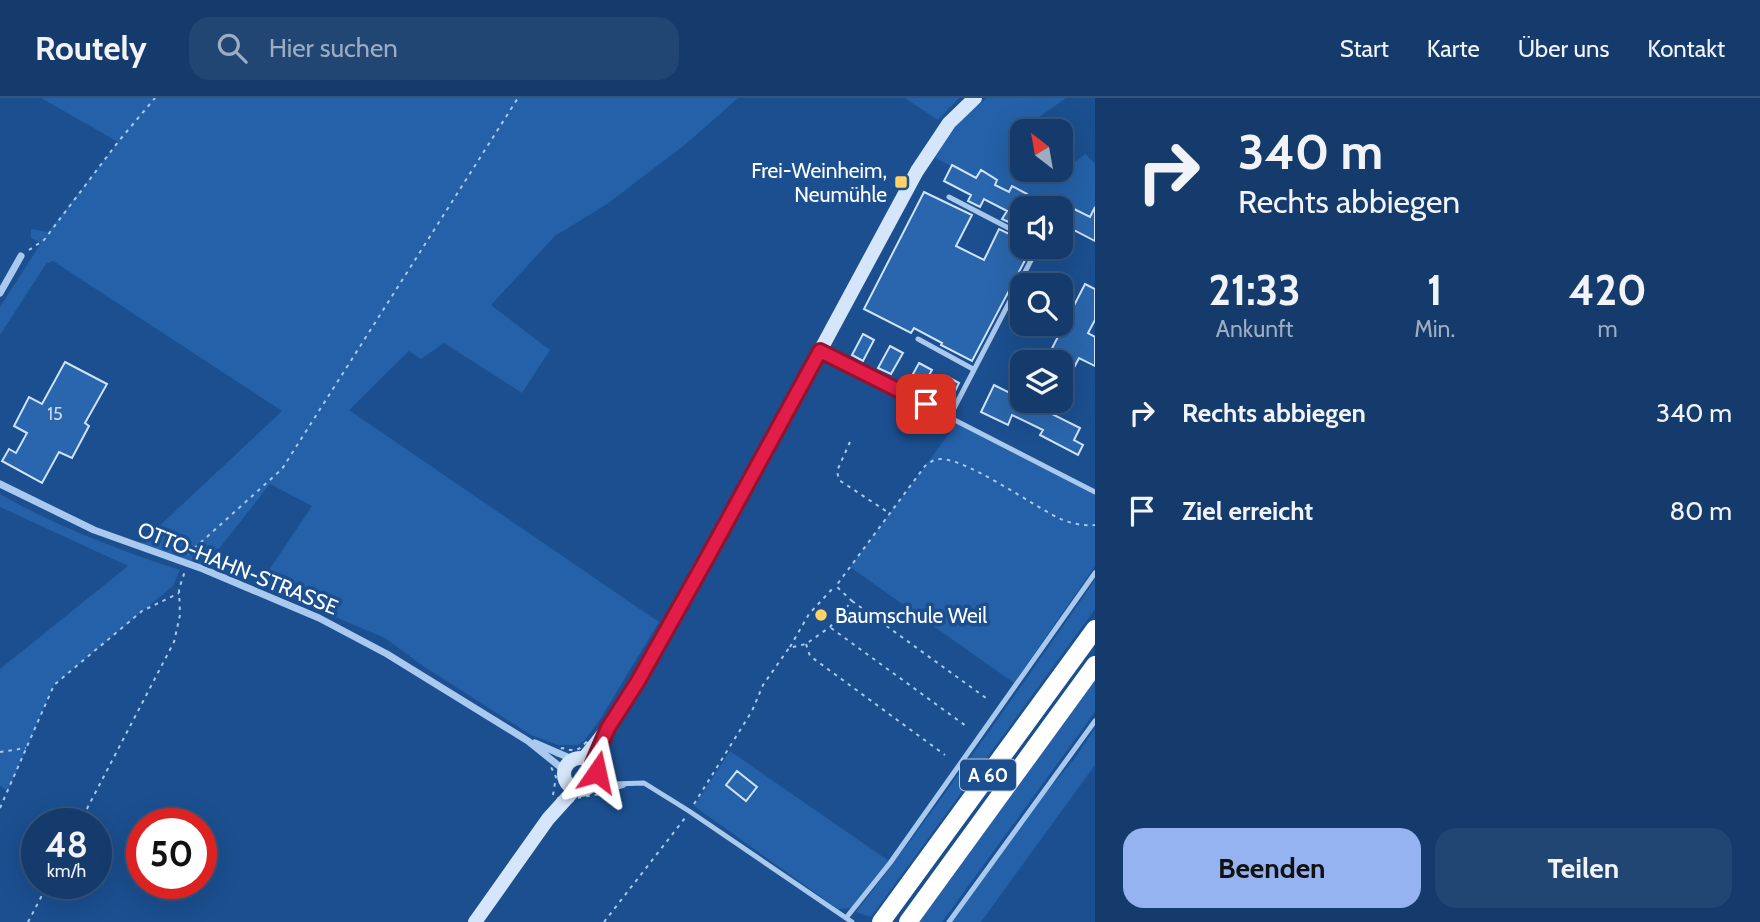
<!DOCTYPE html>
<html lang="de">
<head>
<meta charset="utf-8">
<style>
	body { margin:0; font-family:Cabin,sans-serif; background:#214673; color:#f1f3f6; height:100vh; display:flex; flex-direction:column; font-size:26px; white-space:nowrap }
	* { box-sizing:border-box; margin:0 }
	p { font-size:23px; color:#9dadc1 }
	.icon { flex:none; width:38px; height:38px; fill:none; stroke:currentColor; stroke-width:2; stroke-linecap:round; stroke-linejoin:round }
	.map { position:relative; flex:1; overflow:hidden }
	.panel { display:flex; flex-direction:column; background:#143b6b; width:665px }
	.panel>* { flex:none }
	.banner { background:#143b6b; color:#f1f3f6; overflow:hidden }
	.needle { width:46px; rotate:329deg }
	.tools { position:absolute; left:1010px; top:21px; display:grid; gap:14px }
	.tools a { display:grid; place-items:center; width:63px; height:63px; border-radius:14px; background:#143b6b; box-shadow:0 7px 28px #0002,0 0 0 2px #33557e; font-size:35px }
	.speed { position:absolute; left:21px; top:710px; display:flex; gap:14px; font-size:35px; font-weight:700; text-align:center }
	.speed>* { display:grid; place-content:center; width:91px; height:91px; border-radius:50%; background:#143b6b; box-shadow:0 7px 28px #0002,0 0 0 2px #33557e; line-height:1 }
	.speed small { font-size:18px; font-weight:400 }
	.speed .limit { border:10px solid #d22; background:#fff; color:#111 }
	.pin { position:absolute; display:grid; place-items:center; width:60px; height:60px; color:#fff; margin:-30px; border-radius:14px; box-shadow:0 4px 10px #0006 }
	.me { position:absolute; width:77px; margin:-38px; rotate:11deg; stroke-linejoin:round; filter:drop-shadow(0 0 5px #0008) }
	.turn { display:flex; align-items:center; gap:24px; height:147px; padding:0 28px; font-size:32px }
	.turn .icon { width:91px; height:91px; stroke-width:2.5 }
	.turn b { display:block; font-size:49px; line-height:60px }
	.eta { display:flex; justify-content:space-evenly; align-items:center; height:119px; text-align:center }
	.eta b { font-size:42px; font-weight:700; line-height:49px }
	.action { display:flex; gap:14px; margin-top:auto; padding:14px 28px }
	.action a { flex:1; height:80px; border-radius:21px; background:#95b2f1; color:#111; font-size:28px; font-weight:700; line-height:80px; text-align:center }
	.action a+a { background:#214673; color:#f1f3f6 }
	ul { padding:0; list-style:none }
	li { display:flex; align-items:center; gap:21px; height:98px; padding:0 28px }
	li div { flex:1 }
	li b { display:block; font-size:26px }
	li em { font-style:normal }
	header { display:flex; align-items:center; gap:42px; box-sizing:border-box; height:98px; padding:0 35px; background:#143b6b; border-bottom:2px solid #33557e }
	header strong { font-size:33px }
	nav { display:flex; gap:38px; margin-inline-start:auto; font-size:24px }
	.search { width:490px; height:63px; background:#214673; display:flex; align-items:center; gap:18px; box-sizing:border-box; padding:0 24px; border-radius:21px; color:#9dadc1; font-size:26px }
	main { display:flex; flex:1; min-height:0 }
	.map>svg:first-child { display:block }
	.green { fill:#2461a8 }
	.building { fill:#2a66ad; stroke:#cfe3fa; stroke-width:2 }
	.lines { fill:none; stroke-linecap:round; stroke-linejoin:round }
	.path { stroke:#a9c9ee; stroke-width:2; stroke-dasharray:3.5 5; stroke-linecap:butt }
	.lane { stroke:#a9c9ee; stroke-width:5 }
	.street { stroke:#a9c9ee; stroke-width:7 }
	.secondary { stroke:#d6e6fa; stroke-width:14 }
	.highway { stroke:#fff; stroke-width:18 }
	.route-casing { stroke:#92132f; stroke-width:18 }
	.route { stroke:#e11d48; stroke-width:12 }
	.poi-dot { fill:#ffd166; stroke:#1b4f8f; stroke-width:2.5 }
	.labels { text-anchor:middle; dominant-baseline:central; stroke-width:7; stroke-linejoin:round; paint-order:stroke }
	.number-label { font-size:18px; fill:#cad9ea }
	.shield { fill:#1b4f8f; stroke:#bbcadd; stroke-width:2 }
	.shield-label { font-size:19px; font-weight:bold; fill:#fff }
	.poi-label { font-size:21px; fill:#fff; stroke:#1b4f8f; text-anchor:end }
	.street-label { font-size:21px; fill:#fff; stroke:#1b4f8f }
</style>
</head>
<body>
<header>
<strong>Routely</strong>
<div class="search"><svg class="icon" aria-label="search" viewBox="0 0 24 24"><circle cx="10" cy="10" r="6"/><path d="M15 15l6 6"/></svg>Hier suchen</div>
<nav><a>Start</a><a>Karte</a><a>Über uns</a><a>Kontakt</a></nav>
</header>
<main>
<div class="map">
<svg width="1095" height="824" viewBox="0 0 1095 824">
	<rect width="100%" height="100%" fill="#1b4f8f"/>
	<!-- green -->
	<path class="green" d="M 41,0 L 738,0 L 686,46 L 607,106 L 555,138 L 491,207 L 550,252 L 522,295 L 444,245 L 421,261 L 409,253 L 349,312 L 659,524 L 599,623 L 584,643 L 578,647 L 558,647 L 531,637 L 423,568 L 385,540 L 259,487 L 312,408 L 270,386 L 203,471 L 138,448 L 282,313 L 53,163 L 46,166 L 0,237 L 0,209 L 41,145 L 31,140 L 31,131 L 48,134 L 118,44 Z
		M 905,0 L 959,0 L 938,22 Z
		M 987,0 L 1066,0 L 1028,27 L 1033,33 L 1022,33 L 1022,72 L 1060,72 L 1061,62 L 1068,70 L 1085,56 L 1095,65 L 1095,110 L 1090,119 L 1065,106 L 1061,113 L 1060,110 L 1039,110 L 1024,102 L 1027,96 L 1013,88 L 1009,94 L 995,87 L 997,81 L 981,72 L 976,80 L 935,60 C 948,34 965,17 987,0 Z
		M 957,325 L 1095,397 L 1095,468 L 1014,585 L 850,469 Z
		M 0,396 C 56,428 118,452 180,472 L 173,488 L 54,587 L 8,693 L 0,688 L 0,571 L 128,468 L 0,409 Z
		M 1095,482 L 1095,511 L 871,819 L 856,814 C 940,706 1017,594 1095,482 Z
		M 1095,581 L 1095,614 L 942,824 L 919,824 Z
		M 1095,630 L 1095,667 L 981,824 L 952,824 L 1042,699 L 1075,660 Z
		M 730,653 L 889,763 L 852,810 L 838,811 L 694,708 Z"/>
	<!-- building -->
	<path class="building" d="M 952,67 L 976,80 L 981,72 L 997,82 L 995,87 L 1009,94 L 1012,88 L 1027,96 L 1024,102 L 1039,110 L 1022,110 L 1022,121 L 1019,120 L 1015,127 L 1002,121 L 1007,113 L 984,101 L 980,109 L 968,103 L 971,97 L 944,83 Z
		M 924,94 L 972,117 L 956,148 L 984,162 L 999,131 L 1022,142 L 1022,149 L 1032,149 L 972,263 L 941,247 L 942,245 L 914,230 L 911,235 L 864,211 Z
		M 1064,106 L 1090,119 L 1095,109 L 1095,143 L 1060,125 L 1060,113 Z
		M 1085,186 L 1095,191 L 1095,222 L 1088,235 L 1095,239 L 1095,268 L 1079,260 L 1060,296 L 1060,264 L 1045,264 Z
		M 863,236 L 874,242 L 863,263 L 852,257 Z
		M 890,248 L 903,255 L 891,276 L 878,270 Z
		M 65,264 L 107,286 L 85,325 L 89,328 L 72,360 L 59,354 L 42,385 L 2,363 L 9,351 L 16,355 L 27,335 L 14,328 L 29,299 L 42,306 Z
		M 919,265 L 932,272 L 921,292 L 908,285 Z
		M 948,279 L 959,285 L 949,306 L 938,301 Z
		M 994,287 L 1080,330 L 1074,342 L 1083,347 L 1078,357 L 1040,337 L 1043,332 L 1012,317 L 1008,327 L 981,314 Z
		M 737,673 L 757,689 L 746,703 L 726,687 Z"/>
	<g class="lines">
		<!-- path -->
		<path class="path" d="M 29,152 L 44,142 L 118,44 L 155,0
			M 850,344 L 837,373 L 839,382 L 889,415
			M 188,456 L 282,371 L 518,0
			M 852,503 L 986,600
			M 831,530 L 966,628
			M 806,546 L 810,558 L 945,657
			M 790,549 L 809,516 L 834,489
			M 586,644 L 605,656 L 610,676 L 601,696 L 576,700 L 568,707 L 553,697 L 556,679 L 550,667 L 562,650 C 573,653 579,654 586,644 Z
			M 0,654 L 26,650
			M 694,706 L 752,613 L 763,587 L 789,550 L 806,546 L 830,529 L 852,503 L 836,488 L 925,368 C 928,366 931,363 935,362 C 958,353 1038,412 1063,422 C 1073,426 1084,428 1095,427
			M 0,710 L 54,587 L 142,513 L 179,495
			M 79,726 L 174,544 L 180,517 L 179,491 L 185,473
			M 28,824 L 48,786
			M 604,824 L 685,720"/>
		<!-- lane -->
		<path class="lane" d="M 949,99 L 1022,137
			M 918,241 L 973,271
			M 820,253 L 1095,394
			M 950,318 L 1038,149
			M 597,679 L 613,686 L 644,685 L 689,713 L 852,824
			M 590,689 L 611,691 L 624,687
			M 846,820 L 890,765 L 1095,475
			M 949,824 L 1095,623"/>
		<!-- street -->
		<path class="street" d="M 0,195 L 21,158
			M 0,386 L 94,432 L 203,471 L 319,520 L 387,556 L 528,643 L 564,672
			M 535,645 L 572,661"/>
		<!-- secondary -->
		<path class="secondary" d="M564 676a16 16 0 1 1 32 0a16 16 0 1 1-32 0Z
			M 584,660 L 608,630 L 638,583 L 779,329 L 917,73 L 949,25 L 975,0
			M 475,824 L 548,721 L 575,691"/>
		<!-- highway -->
		<path class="highway" d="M 881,824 L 1095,531
			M 908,824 L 1095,567"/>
	</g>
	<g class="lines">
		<defs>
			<path id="route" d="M 597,674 L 593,665 L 608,630 L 638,583 L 707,460 L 820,253 L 926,306"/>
		</defs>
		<!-- route casing -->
		<use href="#route" class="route-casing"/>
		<!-- route -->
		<use href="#route" class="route"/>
	</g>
	<!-- markers -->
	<g class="poi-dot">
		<rect x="894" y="77" width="14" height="14" rx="3.5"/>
		<circle cx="821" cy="517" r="7"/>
	</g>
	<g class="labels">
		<!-- number labels -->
		<g class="number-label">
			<text x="55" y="316">15</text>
		</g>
		<!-- shield labels -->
		<rect class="shield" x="960" y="661.5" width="56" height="31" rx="5"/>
		<g class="shield-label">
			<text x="988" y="677">A 60</text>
		</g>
		<!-- poi labels -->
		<g class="poi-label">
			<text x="887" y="72">Frei-Weinheim,<tspan x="887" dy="24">Neumühle</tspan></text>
			<text x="835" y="517" text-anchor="start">Baumschule Weil</text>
		</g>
		<!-- street labels -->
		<g class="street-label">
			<text transform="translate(238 470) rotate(22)">OTTO-HAHN-STRASSE</text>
		</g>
	</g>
</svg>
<div class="tools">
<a><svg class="needle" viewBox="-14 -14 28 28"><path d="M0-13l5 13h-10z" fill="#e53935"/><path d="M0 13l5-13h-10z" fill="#9dadc1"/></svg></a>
<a><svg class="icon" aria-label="sound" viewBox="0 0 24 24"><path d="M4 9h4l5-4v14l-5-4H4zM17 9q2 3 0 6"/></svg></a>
<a><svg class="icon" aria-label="search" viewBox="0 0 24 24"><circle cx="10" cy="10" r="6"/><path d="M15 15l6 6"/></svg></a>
<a><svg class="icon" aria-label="layers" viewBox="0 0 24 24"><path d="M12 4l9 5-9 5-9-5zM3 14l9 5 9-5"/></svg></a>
</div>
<div class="speed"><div>48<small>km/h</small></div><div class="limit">50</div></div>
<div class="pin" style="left:926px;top:306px;background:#d93025"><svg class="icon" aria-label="arrive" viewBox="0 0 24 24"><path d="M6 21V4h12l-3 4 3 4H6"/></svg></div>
<svg class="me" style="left:597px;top:674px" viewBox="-20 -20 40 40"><path d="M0-17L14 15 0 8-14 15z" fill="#e11d48" stroke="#fff" stroke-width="4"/></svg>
</div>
<section class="panel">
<div class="banner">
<div class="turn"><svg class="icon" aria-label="right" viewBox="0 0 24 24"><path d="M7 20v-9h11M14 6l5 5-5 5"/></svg><div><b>340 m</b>Rechts abbiegen</div></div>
</div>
<div class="eta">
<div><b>21:33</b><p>Ankunft</p></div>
<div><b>1</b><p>Min.</p></div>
<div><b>420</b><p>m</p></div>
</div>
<ul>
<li><svg class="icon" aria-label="right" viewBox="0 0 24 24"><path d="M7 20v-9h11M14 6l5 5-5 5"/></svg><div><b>Rechts abbiegen</b></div><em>340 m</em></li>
<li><svg class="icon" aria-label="arrive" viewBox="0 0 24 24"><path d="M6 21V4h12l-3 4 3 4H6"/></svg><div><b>Ziel erreicht</b></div><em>80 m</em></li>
</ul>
<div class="action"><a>Beenden</a><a>Teilen</a></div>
</section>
</main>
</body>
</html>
